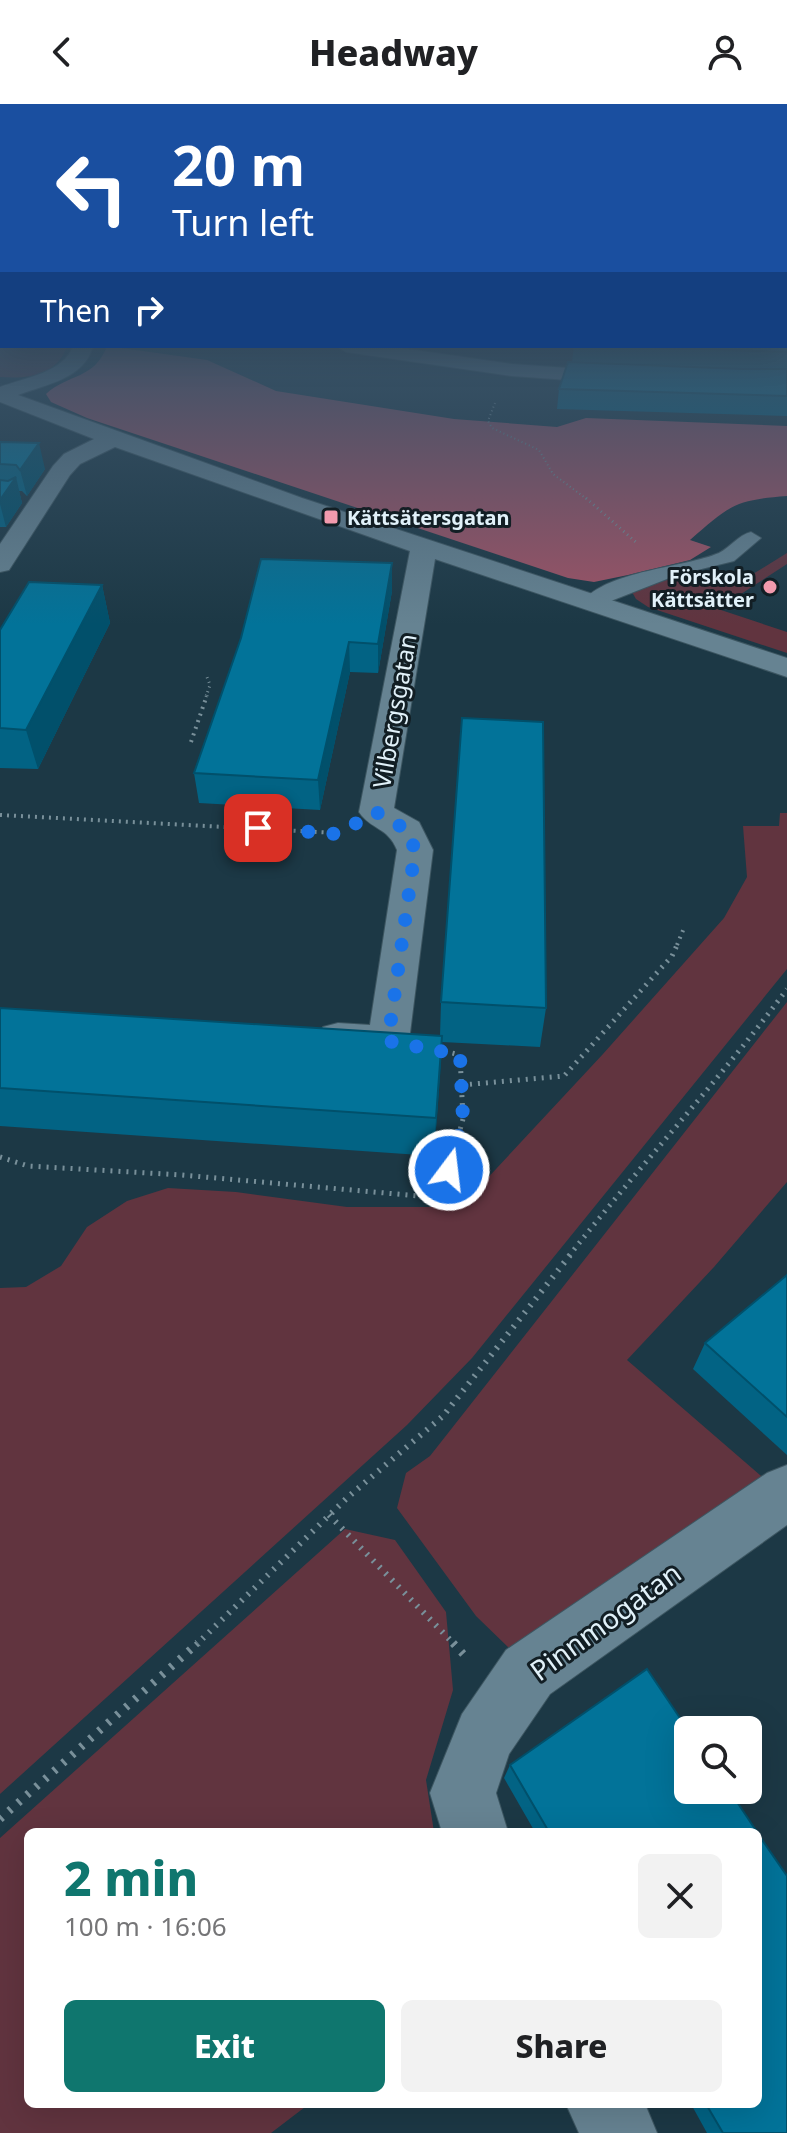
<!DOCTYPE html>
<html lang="en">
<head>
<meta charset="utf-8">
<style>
	body { margin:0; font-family:"Noto Sans",sans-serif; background:#f2f2f2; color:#202124; height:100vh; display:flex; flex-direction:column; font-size:30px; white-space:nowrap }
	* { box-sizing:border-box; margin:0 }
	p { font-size:26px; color:#757577 }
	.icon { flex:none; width:44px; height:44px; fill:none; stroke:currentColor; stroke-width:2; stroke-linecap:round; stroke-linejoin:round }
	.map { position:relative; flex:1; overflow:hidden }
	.drawer { position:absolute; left:24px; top:1724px; width:738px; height:280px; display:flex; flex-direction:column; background:#fff; border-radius:12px; box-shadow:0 8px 32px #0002 }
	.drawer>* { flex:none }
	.banner { position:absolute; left:0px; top:0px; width:788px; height:244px; box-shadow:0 8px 32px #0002; background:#1a4fa0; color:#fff; overflow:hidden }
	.fabs { position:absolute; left:674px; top:1612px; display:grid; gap:16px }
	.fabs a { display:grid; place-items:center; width:88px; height:88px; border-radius:12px; background:#fff; box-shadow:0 8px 32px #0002; font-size:40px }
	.pin { position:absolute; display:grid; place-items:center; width:68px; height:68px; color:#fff; margin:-34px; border-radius:16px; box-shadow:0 4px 12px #0006 }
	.me { position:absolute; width:88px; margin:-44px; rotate:15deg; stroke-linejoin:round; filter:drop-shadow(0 0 6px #0008) }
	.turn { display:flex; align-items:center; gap:28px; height:168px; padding:0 40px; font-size:36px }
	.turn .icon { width:104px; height:104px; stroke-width:2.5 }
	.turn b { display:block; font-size:56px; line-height:68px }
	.then { display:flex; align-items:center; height:76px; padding:0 40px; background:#0003; gap:16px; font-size:30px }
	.round { display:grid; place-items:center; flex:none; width:84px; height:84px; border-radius:12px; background:#f2f2f2 }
	.summary { display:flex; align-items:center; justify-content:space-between; height:136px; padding:0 40px }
	h1 { font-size:48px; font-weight:800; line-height:60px; color:#0f766e }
	.button { display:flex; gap:16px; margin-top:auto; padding:16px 40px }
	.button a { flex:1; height:92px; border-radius:12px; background:#0f766e; color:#fff; font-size:32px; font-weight:800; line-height:92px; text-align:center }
	.button a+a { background:#f2f2f2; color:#202124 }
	header { display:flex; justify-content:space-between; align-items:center; height:104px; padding:0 40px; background:#fff; font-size:36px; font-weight:800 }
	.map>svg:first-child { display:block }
	.green { fill:#61343f }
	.forest { fill:#a05366 }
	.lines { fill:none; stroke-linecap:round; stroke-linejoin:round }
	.lane-casing { stroke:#3d5661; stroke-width:2 }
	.street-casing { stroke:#3d5661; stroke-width:2 }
	.path-far5 { stroke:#79909a; stroke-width:2; stroke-dasharray:1 3; stroke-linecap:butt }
	.path-far4 { stroke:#79909a; stroke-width:3; stroke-dasharray:1 4; stroke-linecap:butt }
	.path-far3 { stroke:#79909a; stroke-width:4; stroke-dasharray:2 5; stroke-linecap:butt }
	.path-far2 { stroke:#79909a; stroke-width:5; stroke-dasharray:2 6; stroke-linecap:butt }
	.path-far1 { stroke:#79909a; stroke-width:6; stroke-dasharray:2 7; stroke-linecap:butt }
	.path { stroke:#79909a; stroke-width:8; stroke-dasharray:3 9; stroke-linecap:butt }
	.lane { fill:#668392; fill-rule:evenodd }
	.street { fill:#668392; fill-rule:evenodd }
	.wall { fill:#026384 }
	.shaded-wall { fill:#01506b }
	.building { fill:#027399; stroke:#01506b; stroke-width:2 }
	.route { stroke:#1a73e8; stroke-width:14; stroke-dasharray:0 25.2 }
	.poi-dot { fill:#f29aad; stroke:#121e24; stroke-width:3 }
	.labels { text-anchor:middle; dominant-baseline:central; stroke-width:6; stroke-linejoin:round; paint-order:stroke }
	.far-poi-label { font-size:20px; font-weight:bold; fill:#e1f1f9; stroke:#121e24; text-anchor:start }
	.street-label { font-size:24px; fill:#e1f1f9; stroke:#121e24 }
	.near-street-label { font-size:28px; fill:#e1f1f9; stroke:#121e24 }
</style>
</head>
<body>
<header><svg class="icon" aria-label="back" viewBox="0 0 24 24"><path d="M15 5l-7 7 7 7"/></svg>Headway<svg class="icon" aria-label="person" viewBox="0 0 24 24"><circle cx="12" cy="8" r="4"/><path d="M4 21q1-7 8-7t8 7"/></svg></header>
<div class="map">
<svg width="787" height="2029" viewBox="0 0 787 2029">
	<rect width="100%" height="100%" fill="#1c3845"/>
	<!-- green -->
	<path class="green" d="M 0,237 L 2,242 L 67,242 C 57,272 28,275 0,273 Z
		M 787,449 L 787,460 L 718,505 L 787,528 L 787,549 L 648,503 L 636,495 L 632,488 L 692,467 L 748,473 Z
		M 780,709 L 787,709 L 787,865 L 472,1254 L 407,1321 L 0,1690 L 0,1184 L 26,1183 L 61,1162 L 87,1123 L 127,1097 L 168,1084 L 236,1088 L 347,1103 L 435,1103 L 482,1080 L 603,950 L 724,814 L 747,773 L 743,722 L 779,722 Z
		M 787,898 L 787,1078 L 714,1163 L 627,1256 L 768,1378 L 511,1546 L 476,1512 L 397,1404 L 406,1369 L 430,1352 Z
		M 345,1425 L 395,1436 L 446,1508 L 453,1586 L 426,1676 L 434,1728 L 28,1728 L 28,2000 L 309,2000 L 271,2029 L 0,2029 L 0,1734 Z"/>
	<!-- forest -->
	<path class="forest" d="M 107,242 L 207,256 L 276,287 L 454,315 L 557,323 L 586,314 L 787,322 L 787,392 C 734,396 729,402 690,436 L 711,443 L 690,456 L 628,471 L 594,478 L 568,474 L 87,314 L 51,298 L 46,290 C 69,269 94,276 107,242 Z"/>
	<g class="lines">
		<defs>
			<path id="lane" d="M 751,428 L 761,434 L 734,457 L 677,471 L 593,504 L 582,498 C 608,466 684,464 719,449 C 731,443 738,431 751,428 Z"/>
			<path id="street" d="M 73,242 L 93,242 C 84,275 47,280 18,291 L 302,394 L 787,554 L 787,573 L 435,455 L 394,704 L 419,718 L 433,746 L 409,937 L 403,948 C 378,955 348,952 323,945 L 317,934 L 323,923 L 338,919 L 370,921 L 397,746 C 388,723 371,726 359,708 L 410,447 L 115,343 L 80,360 L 70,371 L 9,466 L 0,468 L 0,440 L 53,362 L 64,350 L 94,335 L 0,298 L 0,283 C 24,274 65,268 73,242 Z
				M 336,242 L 387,242 L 512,260 L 625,268 L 635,274 L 625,280 L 512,272 L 346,248 Z
				M 787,1361 L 787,1421 L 550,1590 L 509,1650 L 496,1689 L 508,1728 L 442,1728 L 430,1689 L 462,1610 L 506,1546 L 767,1369 Z
				M 566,2000 L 645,2000 L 657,2029 L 579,2029 Z"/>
		</defs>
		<!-- lane casing -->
		<use href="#lane" class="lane-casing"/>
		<!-- street casing -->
		<use href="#street" class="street-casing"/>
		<!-- path-far5 -->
		<path class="path-far5" d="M 495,299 L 488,317 L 492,324 L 539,346 L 553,370 L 588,396"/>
		<!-- path-far4 -->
		<path class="path-far4" d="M 586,394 L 638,440
			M 206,593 L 210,581 L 207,573"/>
		<!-- path-far3 -->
		<path class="path-far3" d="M 191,638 L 207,591
			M 0,711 L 337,729
			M 677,841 L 684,824"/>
		<!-- path-far2 -->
		<path class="path-far2" d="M 462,981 L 564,972 L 672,852 L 678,839
			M 0,1053 L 28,1062 L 182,1071 L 419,1092 L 449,1066 L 463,1015 L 460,951 L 436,945
			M 569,1152 C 640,1061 719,977 787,885"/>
		<!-- path-far1 -->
		<path class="path-far1" d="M 329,1411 L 455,1541
			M 196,1541 L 348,1393 L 443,1312 L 571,1150"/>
		<!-- path -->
		<path class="path" d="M 453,1539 L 466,1553
			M 0,1715 L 198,1539"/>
		<!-- lane -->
		<use href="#lane" class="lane"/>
		<!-- street -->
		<use href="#street" class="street"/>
	</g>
	<!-- wall -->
	<path class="wall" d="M 787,237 L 787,312 L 557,305 L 559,285 L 572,258 L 574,242 L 786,242 Z
		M 0,338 L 45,365 L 27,392 L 22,387 L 19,387 L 22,399 L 6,423 L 0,423 Z
		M 102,481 L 110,519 L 38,665 L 0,664 L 0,526 Z
		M 392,487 L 378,569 L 350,568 L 320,706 L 199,699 L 194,669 L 241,534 Z
		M 441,898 L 546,904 L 540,943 L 442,938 L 434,1052 L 0,1022 L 0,904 L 440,932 Z
		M 787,1171 L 787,1351 L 693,1265 L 705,1239 Z
		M 510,1661 L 757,1728 L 535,1728 L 504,1674 Z
		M 691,2000 L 758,2000 L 787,2029 L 707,2029 Z"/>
	<!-- shaded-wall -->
	<path class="shaded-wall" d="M 39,339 L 45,365 L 27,392 L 20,366 Z
		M 16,373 L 22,399 L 6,423 L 0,400 L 0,396 Z
		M 392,459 L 392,487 L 378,569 L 378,540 Z
		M 102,481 L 110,519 L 38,665 L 26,626 Z
		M 349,538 L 350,568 L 320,706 L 318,676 Z
		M 442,932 L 440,972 L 434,1052 L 436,1014 Z"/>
	<!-- building -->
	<path class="building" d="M 786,237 L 787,248 L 607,242 L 786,242 Z
		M 568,258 L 741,265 L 787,265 L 787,292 L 559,285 Z
		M 0,338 L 39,339 L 20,366 L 16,361 L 0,360 Z
		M 16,373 L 0,396 L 0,376 L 8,377 Z
		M 261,455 L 392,459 L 378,540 L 349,538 L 318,676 L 194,669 L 241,534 Z
		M 29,478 L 102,481 L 26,626 L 0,624 L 0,526 Z
		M 462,614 L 543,618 L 546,904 L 441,898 Z
		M 0,904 L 442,932 L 436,1014 L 0,984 Z
		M 787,1171 L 787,1313 L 705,1239 Z
		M 647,1565 L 688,1626 L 688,1686 L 729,1686 L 757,1728 L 549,1728 L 510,1661 Z
		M 758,1730 L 787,1772 L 787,2029 L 723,2029 L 706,2000 L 758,2000 Z"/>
	<!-- sky -->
	<linearGradient id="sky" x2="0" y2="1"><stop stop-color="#0f1f26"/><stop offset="0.45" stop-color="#3a5368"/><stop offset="1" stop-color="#3a5368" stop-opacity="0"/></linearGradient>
	<rect width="787" height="521" fill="url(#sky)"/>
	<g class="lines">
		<!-- route -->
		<path class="route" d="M 258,724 L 337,730 L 376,708 L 407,726 L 415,746 L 388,937 L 460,951 L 463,1015 L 449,1066"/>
	</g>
	<!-- markers -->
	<g class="poi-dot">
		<rect x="323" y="405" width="16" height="16" rx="4"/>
		<circle cx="770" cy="483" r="8"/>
	</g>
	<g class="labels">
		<!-- far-poi labels -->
		<g class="far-poi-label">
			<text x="347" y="413">Kättsätersgatan</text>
			<text x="754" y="472" text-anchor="end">Förskola<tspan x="754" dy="23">Kättsätter</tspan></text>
		</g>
		<!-- street labels -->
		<g class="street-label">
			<text transform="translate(394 607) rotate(-80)">Vilbergsgatan</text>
		</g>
		<!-- near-street labels -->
		<g class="near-street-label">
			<text transform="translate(605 1517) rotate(-36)">Pinnmogatan</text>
		</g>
	</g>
</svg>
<div class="fabs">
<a><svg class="icon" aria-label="search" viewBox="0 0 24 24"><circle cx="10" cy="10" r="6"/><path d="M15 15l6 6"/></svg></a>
</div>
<div class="pin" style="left:258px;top:724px;background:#d93025"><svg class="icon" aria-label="arrive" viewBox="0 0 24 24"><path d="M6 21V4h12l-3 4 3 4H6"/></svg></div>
<svg class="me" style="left:449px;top:1066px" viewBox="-20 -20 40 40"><circle r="17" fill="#1a73e8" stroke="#fff" stroke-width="3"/><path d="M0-11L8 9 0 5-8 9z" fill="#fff"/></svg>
<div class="banner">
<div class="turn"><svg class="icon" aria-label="left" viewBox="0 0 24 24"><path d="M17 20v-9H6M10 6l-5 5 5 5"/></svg><div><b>20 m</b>Turn left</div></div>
<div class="then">Then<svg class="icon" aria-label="right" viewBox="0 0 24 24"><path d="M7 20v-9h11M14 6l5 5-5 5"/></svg></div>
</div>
<section class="drawer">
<div class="summary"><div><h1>2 min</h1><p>100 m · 16:06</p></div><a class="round"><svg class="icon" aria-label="close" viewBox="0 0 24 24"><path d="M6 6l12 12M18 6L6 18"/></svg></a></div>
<div class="button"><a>Exit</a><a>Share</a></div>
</section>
</div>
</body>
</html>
